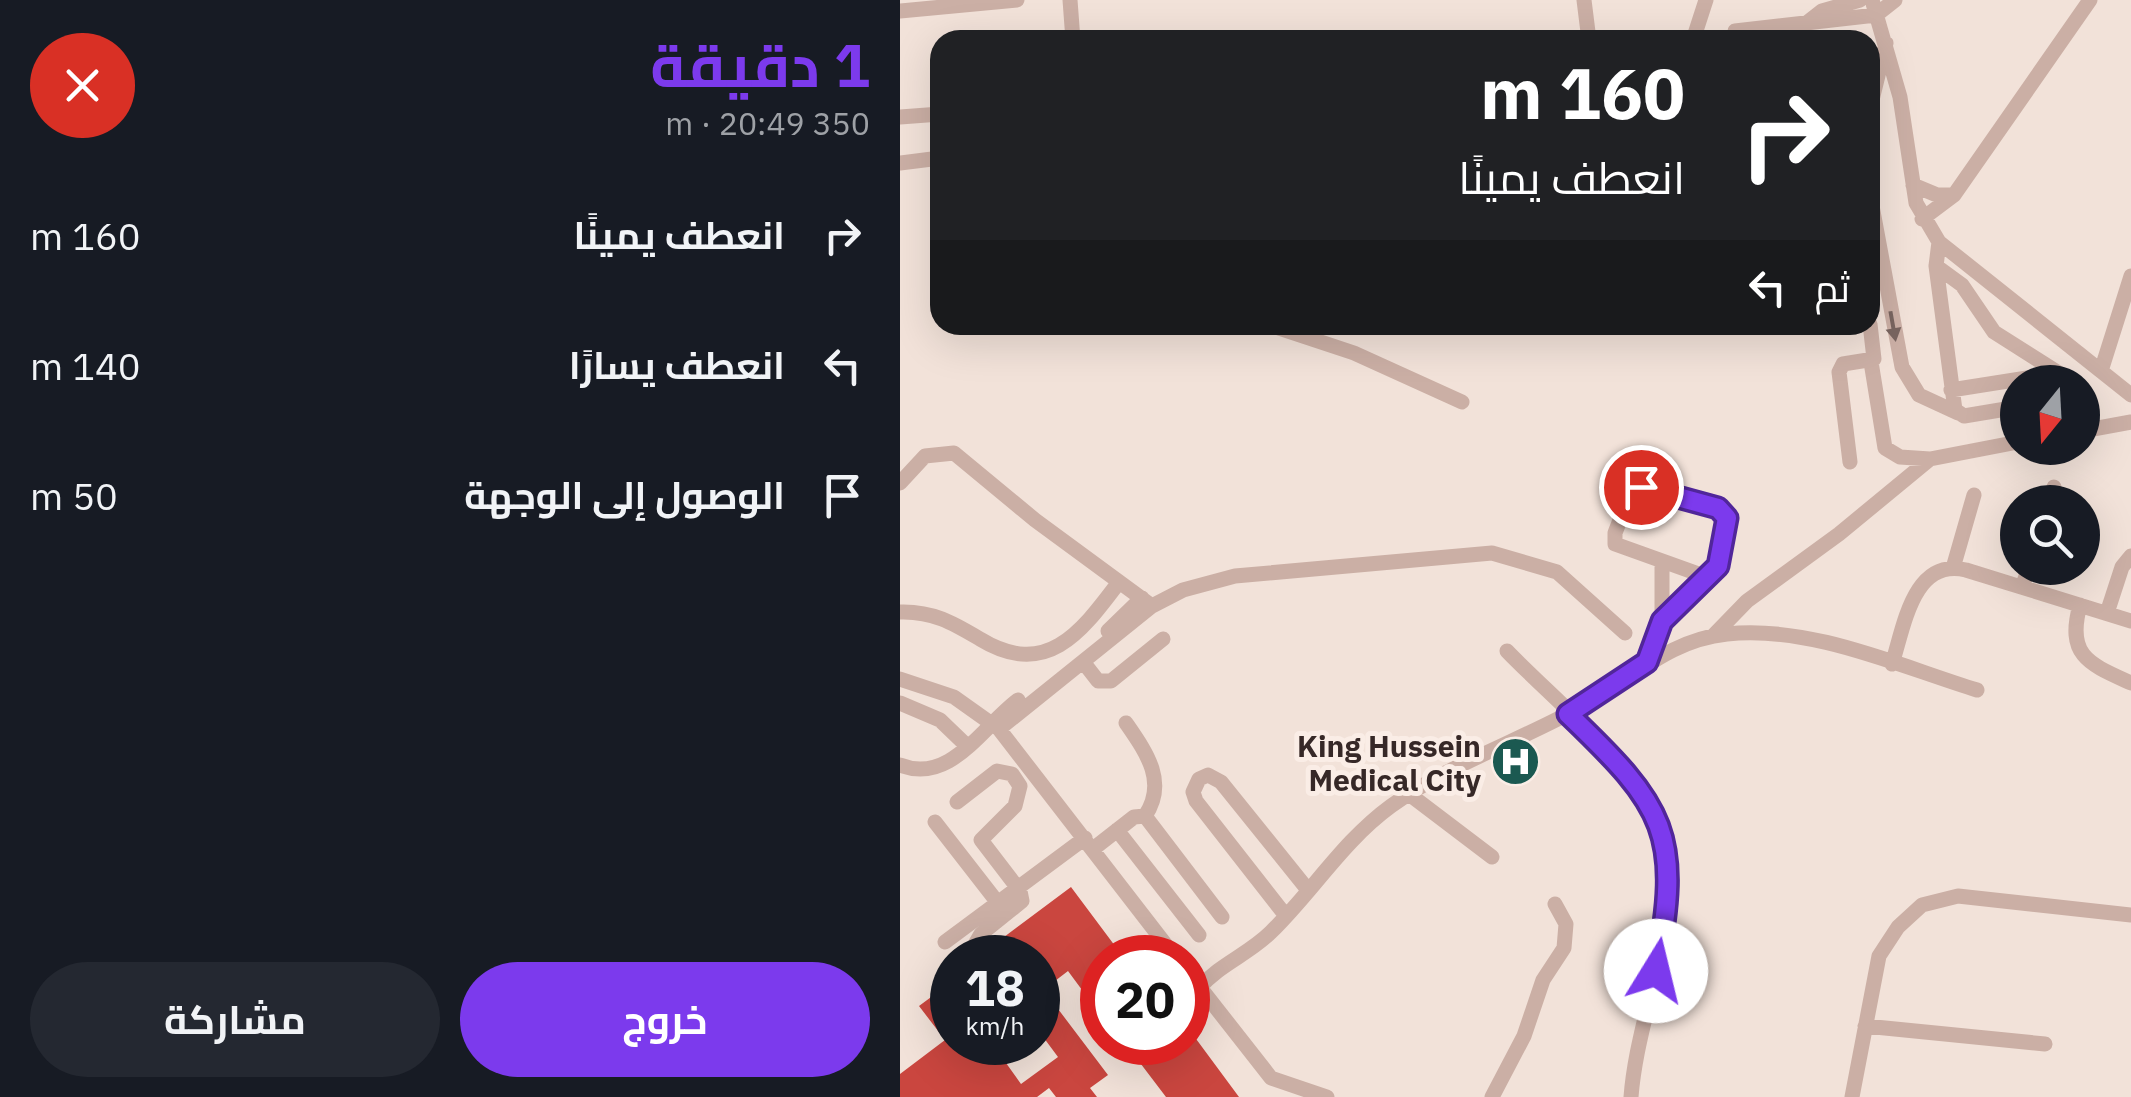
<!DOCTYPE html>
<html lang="ar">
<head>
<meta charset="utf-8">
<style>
	body { margin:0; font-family:"IBM Plex Sans",Cairo,sans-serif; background:#242831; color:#f1f3f6; direction:rtl; height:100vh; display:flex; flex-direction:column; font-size:38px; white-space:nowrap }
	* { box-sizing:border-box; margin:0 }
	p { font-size:32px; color:#9ea1a6 }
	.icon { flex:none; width:55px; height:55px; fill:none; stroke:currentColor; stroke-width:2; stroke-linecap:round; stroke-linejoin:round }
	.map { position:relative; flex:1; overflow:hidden; direction:ltr }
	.details { display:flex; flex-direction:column; background:#171b24; width:900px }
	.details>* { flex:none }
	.banner { position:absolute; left:30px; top:30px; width:950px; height:305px; border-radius:30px; box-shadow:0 10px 40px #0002; direction:rtl; background:#202124; color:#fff; overflow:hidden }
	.needle { width:65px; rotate:198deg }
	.fabs { position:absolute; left:1100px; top:365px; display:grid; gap:20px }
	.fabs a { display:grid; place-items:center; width:100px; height:100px; border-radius:50%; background:#171b24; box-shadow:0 10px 40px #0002; font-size:50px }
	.speed { position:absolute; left:30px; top:935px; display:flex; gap:20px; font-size:50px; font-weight:700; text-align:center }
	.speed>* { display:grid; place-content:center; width:130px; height:130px; border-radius:50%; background:#171b24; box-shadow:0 10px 40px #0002; line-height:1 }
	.speed small { font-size:25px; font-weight:400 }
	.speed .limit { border:15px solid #d22; background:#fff; color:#111 }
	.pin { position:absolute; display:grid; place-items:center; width:85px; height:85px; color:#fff; margin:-42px; border:5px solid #fff; border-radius:50%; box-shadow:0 2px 10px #0007 }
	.me { position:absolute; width:110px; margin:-55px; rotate:9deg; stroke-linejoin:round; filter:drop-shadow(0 0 8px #0008) }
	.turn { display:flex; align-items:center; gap:35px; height:210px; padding:0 30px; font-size:45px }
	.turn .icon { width:130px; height:130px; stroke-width:2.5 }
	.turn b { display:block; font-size:70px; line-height:85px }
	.then { display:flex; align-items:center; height:95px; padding:0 30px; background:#0003; gap:20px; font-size:38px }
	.round { display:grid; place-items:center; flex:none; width:105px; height:105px; border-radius:52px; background:#242831 }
	.overview { display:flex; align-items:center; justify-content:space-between; height:170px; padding:0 30px }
	h1 { font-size:60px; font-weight:700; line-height:75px; color:#7c3aed }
	.button { display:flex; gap:20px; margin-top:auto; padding:20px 30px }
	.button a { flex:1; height:115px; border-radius:60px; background:#7c3aed; color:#fff; font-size:40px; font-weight:700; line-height:115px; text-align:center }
	.button a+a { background:#242831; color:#f1f3f6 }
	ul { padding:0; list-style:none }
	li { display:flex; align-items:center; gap:30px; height:130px; padding:0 30px }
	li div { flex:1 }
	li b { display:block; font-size:38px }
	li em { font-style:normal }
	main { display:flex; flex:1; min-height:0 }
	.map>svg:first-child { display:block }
	.building { fill:#ca463f }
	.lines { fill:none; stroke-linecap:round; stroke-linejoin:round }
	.minor { stroke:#cbafa5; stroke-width:15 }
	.oneway { fill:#796560 }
	.route-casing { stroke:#51269a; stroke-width:25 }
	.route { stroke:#7c3aed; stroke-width:18 }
	.labels { text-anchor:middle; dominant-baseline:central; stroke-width:10; stroke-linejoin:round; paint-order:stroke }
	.poi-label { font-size:30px; font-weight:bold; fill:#362827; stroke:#faede6; text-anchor:end }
</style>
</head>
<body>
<main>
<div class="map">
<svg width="1231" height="1097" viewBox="0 0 1231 1097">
	<rect width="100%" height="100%" fill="#f2e2d9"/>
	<!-- building -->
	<path class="building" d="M 171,887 L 224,958 L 202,958 L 202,1017 L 168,971 L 138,994 L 138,958 L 76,958 Z
		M 46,986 L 52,994 L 52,1042 L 91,1042 L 121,1084 L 158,1057 L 138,1030 L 138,1012 L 152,1001 L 208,1075 L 190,1088 L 197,1097 L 156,1097 L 149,1088 L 137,1097 L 0,1097 L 0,1074 L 45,1040 L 19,1006 Z
		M 288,1028 L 339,1097 L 266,1097 L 228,1047 L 220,1052 L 213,1042 L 288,1042 Z"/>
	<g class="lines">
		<!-- minor -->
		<path class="minor" d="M 170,0 L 173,40
			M 684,0 L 689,40
			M 972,0 L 1000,97 L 1016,203 L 1039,242 L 1231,395
			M 0,11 L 117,0
			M 908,22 L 922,11 L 960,0
			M 835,31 L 976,15 L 995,0
			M 793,40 L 806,0
			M 970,108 L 986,43
			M 0,117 L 40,114
			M 0,163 L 40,158
			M 1013,185 L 1037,195 L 1054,195
			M 970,195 L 1002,367 L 1019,395 L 1058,413
			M 1022,219 L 1054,195 L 1190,0
			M 1039,242 L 1036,266 L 1055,410 L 1064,416 L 1118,407
			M 1036,266 L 1062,285 L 1094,332 L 1173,382
			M 370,325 L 454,353 L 562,402
			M 971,362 L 985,448 L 1000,457 L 1030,459
			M 1201,371 L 1231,276
			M 1051,390 L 1159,373
			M 1182,431 L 1231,422
			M 950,462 L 939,372 L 943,364 L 974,359 L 970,324
			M 0,483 L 25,456 L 54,453 L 135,520 L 252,606
			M 748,488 L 825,514 C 829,535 824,563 807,577 L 715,544 L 715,533 L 730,494 Z
			M 1149,502 L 1154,487
			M 1053,568 L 1074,495
			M 1122,587 L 1129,568
			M 1180,605 C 1166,656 1189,664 1231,683
			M 0,612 C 33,611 53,623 80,639 C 147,680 182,631 219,582
			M 1207,613 L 1222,567 L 1231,556
			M 762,621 L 807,577
			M 208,631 L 242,598
			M 813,636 L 847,601 L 939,534 L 1030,459 L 1118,442
			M 607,651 C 646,692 741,771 759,819 C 773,858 767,908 760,948 C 752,999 735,1045 731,1097
			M 747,662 L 762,621 L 762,563
			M 184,663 L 198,681 L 211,681 L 263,639
			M 992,664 C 1004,627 1013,557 1066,570 L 1231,621
			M 0,679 L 54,697 L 99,729 L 276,958
			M 0,703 L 40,720 L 67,746
			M 226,723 C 246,752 268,782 245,816
			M 99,729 L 252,606 L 283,590 L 335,576 L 592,553 L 657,572 L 725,633
			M 0,765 C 50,785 82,727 118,700
			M 509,794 L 592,857
			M 57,802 L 97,771 L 112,774 L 120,786 L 115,806 L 81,840 L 120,891 L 122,901 L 81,934 L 67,958
			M 35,822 L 98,903
			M 217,830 L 299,935
			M 193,849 L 234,817 L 245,816 L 322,917
			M 386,916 L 296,801 L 293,792 L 299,779 L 308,775 L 321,782 L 408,890
			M 45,942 L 185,838
			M 49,971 L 52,969
			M 288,972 L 371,1078 L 427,1097
			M 299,988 C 320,964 349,954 371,932 C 413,891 443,841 491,806 C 551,763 623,740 686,704 C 735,677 769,640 827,634 C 910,625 999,666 1077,690
			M 965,1026 L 1145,1044
			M 592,1097 L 624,1036 L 643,980 L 664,948 L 666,924 L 655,904
			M 952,1097 L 979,956 L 998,927 L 1022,905 L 1058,896 L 1231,915"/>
	</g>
	<!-- one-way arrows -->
	<defs><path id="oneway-solid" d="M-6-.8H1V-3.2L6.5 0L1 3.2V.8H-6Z" transform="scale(2.5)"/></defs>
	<use class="oneway" href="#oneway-solid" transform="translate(993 326) rotate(80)"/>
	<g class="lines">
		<defs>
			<path id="route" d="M 741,487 L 818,508 L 827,518 L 818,566 L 762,621 L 747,662 L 668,714 C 765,807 783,833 756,971"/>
		</defs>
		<!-- route casing -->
		<use href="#route" class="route-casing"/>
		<!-- route -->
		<use href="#route" class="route"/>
	</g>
	<!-- icons -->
	<defs>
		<symbol id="hospital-disc" viewBox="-11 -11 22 22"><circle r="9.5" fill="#1b5951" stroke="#faede6"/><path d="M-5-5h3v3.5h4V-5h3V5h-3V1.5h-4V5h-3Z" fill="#fff"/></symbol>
	</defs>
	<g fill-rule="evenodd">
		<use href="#hospital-disc" x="588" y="734" width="55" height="55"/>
	</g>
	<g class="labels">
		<!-- poi labels -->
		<g class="poi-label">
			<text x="581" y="745">King Hussein<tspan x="581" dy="34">Medical City</tspan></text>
		</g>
	</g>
</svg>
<div class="fabs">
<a><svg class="needle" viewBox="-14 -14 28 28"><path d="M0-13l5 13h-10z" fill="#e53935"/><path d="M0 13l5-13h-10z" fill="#9ea1a6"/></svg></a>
<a><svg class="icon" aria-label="search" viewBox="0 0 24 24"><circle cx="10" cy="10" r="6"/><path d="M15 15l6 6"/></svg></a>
</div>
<div class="speed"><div>18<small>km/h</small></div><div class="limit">20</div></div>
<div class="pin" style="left:741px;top:487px;background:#d93025"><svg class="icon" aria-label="arrive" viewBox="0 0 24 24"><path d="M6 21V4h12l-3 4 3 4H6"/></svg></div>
<svg class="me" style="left:756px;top:971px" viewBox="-20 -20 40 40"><circle r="19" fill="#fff"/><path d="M0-13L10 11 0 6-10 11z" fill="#7c3aed"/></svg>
<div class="banner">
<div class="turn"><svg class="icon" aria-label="right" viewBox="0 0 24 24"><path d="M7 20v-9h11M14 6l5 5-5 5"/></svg><div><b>160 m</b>انعطف يمينًا</div></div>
<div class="then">ثم<svg class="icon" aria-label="left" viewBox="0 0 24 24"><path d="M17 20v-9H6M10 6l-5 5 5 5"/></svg></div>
</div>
</div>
<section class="details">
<div class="overview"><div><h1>1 دقيقة</h1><p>350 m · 20:49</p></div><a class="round" style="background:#d93025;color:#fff"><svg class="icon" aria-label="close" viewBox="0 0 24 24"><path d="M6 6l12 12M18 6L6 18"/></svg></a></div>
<ul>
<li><svg class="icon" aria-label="right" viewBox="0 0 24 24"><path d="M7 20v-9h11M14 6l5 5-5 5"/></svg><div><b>انعطف يمينًا</b></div><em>160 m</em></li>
<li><svg class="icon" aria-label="left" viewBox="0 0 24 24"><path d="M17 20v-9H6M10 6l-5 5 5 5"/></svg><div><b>انعطف يسارًا</b></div><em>140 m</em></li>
<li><svg class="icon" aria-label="arrive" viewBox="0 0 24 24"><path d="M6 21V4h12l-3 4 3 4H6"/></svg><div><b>الوصول إلى الوجهة</b></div><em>50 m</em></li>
</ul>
<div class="button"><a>خروج</a><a>مشاركة</a></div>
</section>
</main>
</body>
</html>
